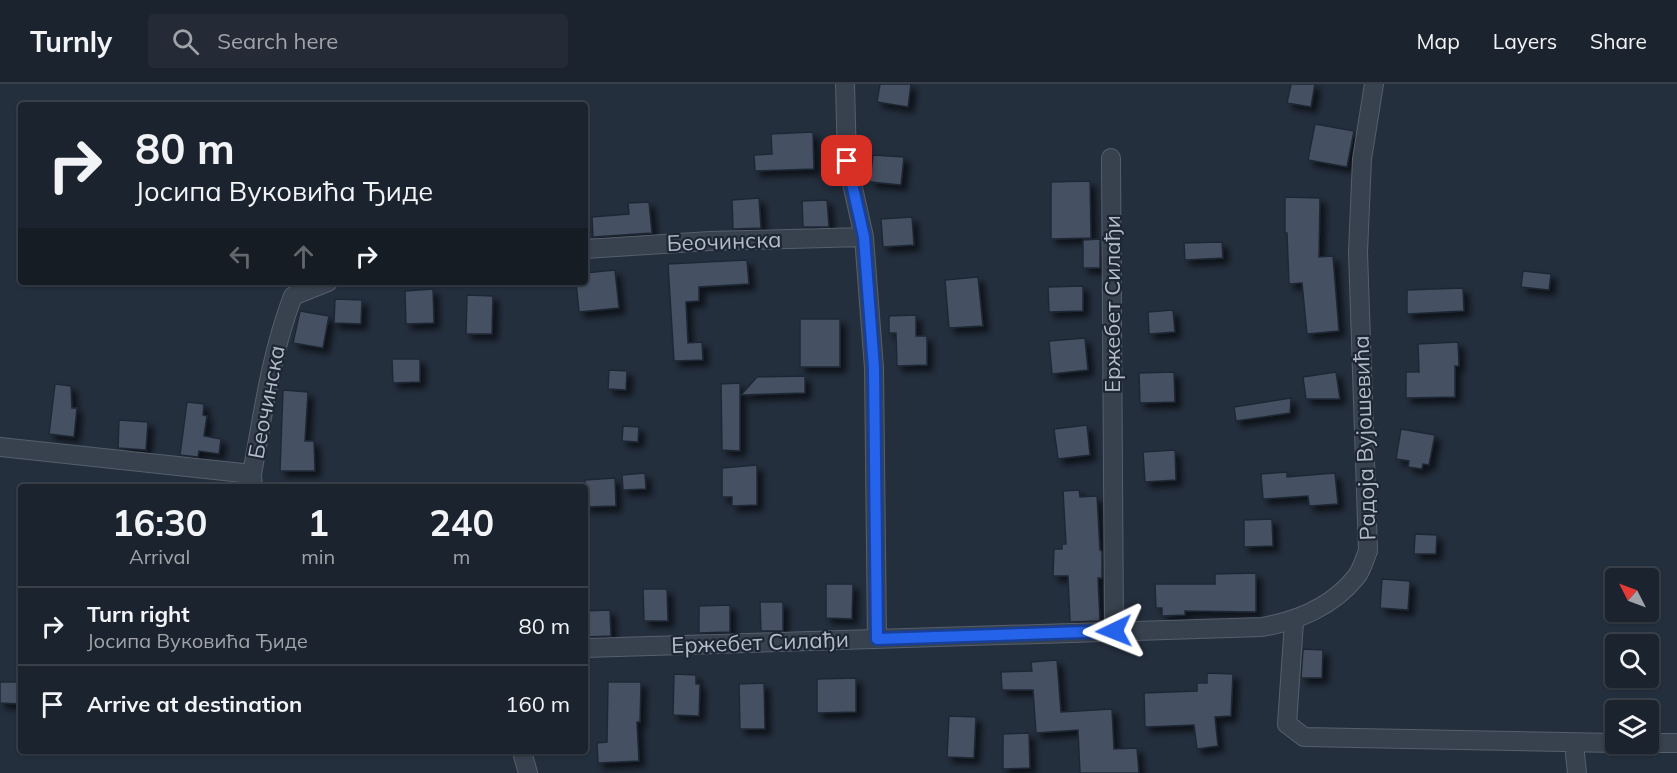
<!DOCTYPE html>
<html lang="en">
<head>
<meta charset="utf-8">
<style>
	body { margin:0; font-family:Mulish,sans-serif; background:#242b36; color:#f1f3f6; height:100vh; display:flex; flex-direction:column; font-size:22px; white-space:nowrap }
	* { box-sizing:border-box; margin:0 }
	p { font-size:20px; color:#a0a4aa }
	.icon { flex:none; width:33px; height:33px; fill:none; stroke:currentColor; stroke-width:2; stroke-linecap:round; stroke-linejoin:round }
	.map { position:relative; flex:1; overflow:hidden }
	.details { position:absolute; left:18px; top:400px; width:570px; height:270px; display:flex; flex-direction:column; background:#1b232e; border-radius:6px; box-shadow:0 2px 4px #0004,0 0 0 2px #39404a }
	.details>* { flex:none }
	.guide { position:absolute; left:18px; top:18px; width:570px; height:183px; border-radius:6px; box-shadow:0 2px 4px #0004,0 0 0 2px #39404a; background:#1b232e; color:#f1f3f6; overflow:hidden }
	.needle { width:39px; rotate:312deg }
	.fabs { position:absolute; left:1605px; top:484px; display:grid; gap:12px }
	.fabs a { display:grid; place-items:center; width:54px; height:54px; border-radius:6px; background:#1b232e; box-shadow:0 2px 4px #0004,0 0 0 2px #39404a; font-size:30px }
	.pin { position:absolute; display:grid; place-items:center; width:51px; height:51px; color:#fff; margin:-26px; border-radius:12px; box-shadow:0 3px 9px #0006 }
	.me { position:absolute; width:66px; margin:-33px; rotate:268deg; stroke-linejoin:round; filter:drop-shadow(0 0 4px #0008) }
	.turn { display:flex; align-items:center; gap:21px; height:126px; padding:0 18px; font-size:27px }
	.turn .icon { width:78px; height:78px; stroke-width:2.5 }
	.turn b { display:block; font-size:42px; line-height:51px }
	.lanes { display:flex; align-items:center; height:57px; padding:0 18px; background:#0003; justify-content:center; gap:30px; direction:ltr }
	.lanes .off { opacity:.35 }
	.eta { display:flex; justify-content:space-evenly; align-items:center; height:102px; text-align:center }
	.eta b { font-size:36px; font-weight:700; line-height:42px }
	ul { padding:0; list-style:none }
	li { display:flex; align-items:center; gap:18px; height:78px; padding:0 18px; border-top:2px solid #39404a }
	li div { flex:1 }
	li b { display:block; font-size:22px }
	li em { font-style:normal }
	header { display:flex; align-items:center; gap:36px; box-sizing:border-box; height:84px; padding:0 30px; background:#1b232e; border-bottom:2px solid #39404a }
	header strong { font-size:28px }
	nav { display:flex; gap:33px; margin-inline-start:auto; font-size:21px }
	.search { width:420px; height:54px; background:#242b36; display:flex; align-items:center; gap:15px; box-sizing:border-box; padding:0 21px; border-radius:6px; color:#a0a4aa; font-size:22px }
	.map>svg:first-child { display:block }
	.building { fill:#455162; stroke:#1f2835; stroke-width:1.5; filter:url(#shadow) }
	.lines { fill:none; stroke-linecap:round; stroke-linejoin:round }
	.minor-casing { stroke:#565f6c; stroke-width:20 }
	.minor { stroke:#38414e; stroke-width:18 }
	.route-casing { stroke:#184099; stroke-width:15 }
	.route { stroke:#2563eb; stroke-width:10 }
	.labels { text-anchor:middle; dominant-baseline:central; stroke-width:4.5; stroke-linejoin:round; paint-order:stroke }
	.street-label { font-size:22px; fill:#b4bcc9; stroke:#1d2633 }
</style>
</head>
<body>
<header>
<strong>Turnly</strong>
<div class="search"><svg class="icon" aria-label="search" viewBox="0 0 24 24"><circle cx="10" cy="10" r="6"/><path d="M15 15l6 6"/></svg>Search here</div>
<nav><a>Map</a><a>Layers</a><a>Share</a></nav>
</header>
<div class="map">
<svg width="1677" height="689" viewBox="0 0 1677 689">
	<defs>
		<filter id="shadow"><feDropShadow dx="5.5" dy="5.5" stdDeviation="3" flood-color="#0009"/></filter>
	</defs>
	<rect width="100%" height="100%" fill="#242f3e"/>
	<!-- building -->
	<path class="building" d="M 880,0 L 911,0 L 908,23 L 877,18 Z
		M 1291,0 L 1315,0 L 1311,23 L 1287,19 Z
		M 1315,40 L 1354,47 L 1347,83 L 1308,76 Z
		M 813,48 L 814,85 L 755,87 L 754,71 L 772,70 L 771,50 Z
		M 873,71 L 904,73 L 901,101 L 870,98 Z
		M 1090,97 L 1091,154 L 1051,155 L 1051,98 Z
		M 1285,113 L 1320,114 L 1319,173 L 1333,172 L 1339,247 L 1307,250 L 1302,199 L 1289,200 L 1287,149 L 1285,149 Z
		M 759,114 L 761,144 L 733,145 L 732,116 Z
		M 827,116 L 829,143 L 803,143 L 802,117 Z
		M 649,118 L 652,149 L 593,153 L 592,133 L 629,130 L 628,119 Z
		M 912,133 L 914,161 L 883,163 L 881,135 Z
		M 1100,155 L 1100,184 L 1083,184 L 1083,156 Z
		M 1222,158 L 1223,174 L 1185,176 L 1184,159 Z
		M 747,176 L 749,200 L 699,203 L 699,217 L 686,218 L 688,259 L 702,258 L 703,276 L 674,277 L 668,180 Z
		M 615,186 L 619,224 L 579,228 L 576,198 L 585,198 L 585,189 Z
		M 1523,187 L 1551,190 L 1549,206 L 1521,203 Z
		M 978,193 L 983,242 L 949,244 L 945,196 Z
		M 1083,202 L 1083,227 L 1049,228 L 1048,203 Z
		M 1463,204 L 1464,227 L 1407,230 L 1407,206 Z
		M 433,205 L 434,239 L 406,240 L 405,207 Z
		M 467,211 L 493,212 L 492,250 L 466,250 Z
		M 335,215 L 362,216 L 361,240 L 334,239 Z
		M 1173,226 L 1175,248 L 1149,250 L 1148,228 Z
		M 300,227 L 329,232 L 323,264 L 293,259 Z
		M 916,231 L 916,252 L 927,252 L 927,281 L 897,282 L 896,249 L 889,249 L 889,232 Z
		M 800,235 L 840,235 L 840,283 L 800,283 Z
		M 1085,254 L 1088,286 L 1052,290 L 1049,257 Z
		M 1458,258 L 1459,282 L 1455,282 L 1455,313 L 1406,314 L 1406,288 L 1419,288 L 1418,260 Z
		M 392,275 L 420,275 L 420,298 L 393,299 Z
		M 609,286 L 627,287 L 626,306 L 608,305 Z
		M 1174,288 L 1175,318 L 1140,319 L 1139,289 Z
		M 1336,288 L 1340,315 L 1306,315 L 1303,293 Z
		M 805,292 L 805,309 L 741,311 L 757,293 Z
		M 740,299 L 740,367 L 722,366 L 721,300 Z
		M 55,300 L 71,302 L 72,324 L 77,324 L 74,353 L 49,350 Z
		M 283,306 L 308,308 L 305,357 L 314,357 L 315,387 L 280,387 Z
		M 1291,314 L 1290,329 L 1236,337 L 1234,323 Z
		M 187,318 L 204,320 L 203,331 L 207,332 L 204,352 L 221,355 L 219,370 L 199,367 L 198,373 L 180,371 Z
		M 119,336 L 148,338 L 146,366 L 118,364 Z
		M 1087,341 L 1090,371 L 1058,375 L 1054,345 Z
		M 623,342 L 639,343 L 638,358 L 622,357 Z
		M 1401,345 L 1435,351 L 1429,381 L 1423,380 L 1422,385 L 1408,383 L 1409,377 L 1396,375 Z
		M 1175,366 L 1176,396 L 1145,398 L 1143,368 Z
		M 757,381 L 757,421 L 732,422 L 732,413 L 722,413 L 722,384 Z
		M 1287,388 L 1287,393 L 1335,389 L 1338,420 L 1309,422 L 1308,412 L 1263,415 L 1261,390 Z
		M 645,389 L 646,405 L 623,406 L 622,391 Z
		M 615,394 L 616,422 L 585,423 L 585,396 Z
		M 1079,406 L 1080,413 L 1097,412 L 1100,466 L 1102,467 L 1102,494 L 1098,494 L 1100,537 L 1070,538 L 1068,492 L 1053,492 L 1054,465 L 1062,465 L 1062,460 L 1066,460 L 1063,407 Z
		M 1272,435 L 1273,462 L 1244,463 L 1244,436 Z
		M 1415,450 L 1437,451 L 1436,470 L 1414,470 Z
		M 1256,489 L 1256,528 L 1185,527 L 1185,531 L 1162,532 L 1162,524 L 1156,524 L 1155,500 L 1215,500 L 1215,490 Z
		M 1382,495 L 1410,497 L 1408,526 L 1380,524 Z
		M 826,500 L 853,500 L 852,535 L 826,534 Z
		M 643,505 L 667,505 L 668,537 L 644,537 Z
		M 760,518 L 783,518 L 783,547 L 761,547 Z
		M 730,521 L 730,548 L 699,549 L 699,522 Z
		M 610,526 L 611,552 L 585,553 L 585,527 Z
		M 1303,565 L 1323,566 L 1322,594 L 1301,594 Z
		M 1057,576 L 1061,628 L 1112,625 L 1114,665 L 1137,664 L 1139,689 L 1080,689 L 1078,646 L 1036,649 L 1033,606 L 1002,606 L 1001,588 L 1032,587 L 1031,578 Z
		M 1207,589 L 1233,590 L 1231,632 L 1215,633 L 1218,662 L 1197,665 L 1194,641 L 1145,643 L 1144,609 L 1197,607 L 1197,599 L 1207,599 Z
		M 674,590 L 696,591 L 696,600 L 700,600 L 699,632 L 673,631 Z
		M 856,594 L 856,628 L 817,629 L 817,595 Z
		M 0,598 L 21,598 L 21,620 L 0,619 Z
		M 608,598 L 641,598 L 640,638 L 637,638 L 639,677 L 598,679 L 597,659 L 607,658 Z
		M 764,599 L 765,645 L 740,645 L 739,600 Z
		M 949,632 L 976,633 L 974,674 L 947,673 Z
		M 1029,649 L 1030,684 L 1003,685 L 1003,650 Z"/>
	<g class="lines">
		<defs>
			<path id="minor" d="M 845,0 L 847,77 L 864,153 L 874,284 L 877,555
				M 1111,74 L 1114,547
				M 585,165 L 710,157 L 864,153
				M 0,363 L 252,390
				M 253,404 L 252,390 C 263,330 271,269 293,212 L 328,198
				M 1294,538 L 1287,640 L 1304,653 L 1616,659
				M 585,564 L 1262,543 C 1297,537 1333,522 1356,493 C 1362,486 1364,476 1368,467 L 1358,168 L 1362,75 L 1374,0
				M 1648,659 L 1677,659
				M 1574,660 L 1577,689
				M 522,668 L 528,689"/>
		</defs>
		<!-- minor casing -->
		<use href="#minor" class="minor-casing"/>
		<!-- minor -->
		<use href="#minor" class="minor"/>
	</g>
	<g class="lines">
		<defs>
			<path id="route" d="M 847,77 L 864,153 L 874,284 L 877,555 L 1114,547"/>
		</defs>
		<!-- route casing -->
		<use href="#route" class="route-casing"/>
		<!-- route -->
		<use href="#route" class="route"/>
	</g>
	<g class="labels">
		<!-- street labels -->
		<g class="street-label">
			<text transform="translate(724 157) rotate(-2)">Беочинска</text>
			<text transform="translate(1112 220) rotate(-90)">Ержебет Силађи</text>
			<text transform="translate(266 318) rotate(-79)">Беочинска</text>
			<text transform="translate(1364 354) rotate(-92)">Радоја Вујошевића</text>
			<text transform="translate(760 558) rotate(-2)">Ержебет Силађи</text>
		</g>
	</g>
</svg>
<div class="fabs">
<a><svg class="needle" viewBox="-14 -14 28 28"><path d="M0-13l5 13h-10z" fill="#e53935"/><path d="M0 13l5-13h-10z" fill="#a0a4aa"/></svg></a>
<a><svg class="icon" aria-label="search" viewBox="0 0 24 24"><circle cx="10" cy="10" r="6"/><path d="M15 15l6 6"/></svg></a>
<a><svg class="icon" aria-label="layers" viewBox="0 0 24 24"><path d="M12 4l9 5-9 5-9-5zM3 14l9 5 9-5"/></svg></a>
</div>
<div class="pin" style="left:847px;top:77px;background:#d93025"><svg class="icon" aria-label="arrive" viewBox="0 0 24 24"><path d="M6 21V4h12l-3 4 3 4H6"/></svg></div>
<svg class="me" style="left:1114px;top:547px" viewBox="-20 -20 40 40"><path d="M0-17L14 15 0 8-14 15z" fill="#2563eb" stroke="#fff" stroke-width="4"/></svg>
<div class="guide">
<div class="turn"><svg class="icon" aria-label="right" viewBox="0 0 24 24"><path d="M7 20v-9h11M14 6l5 5-5 5"/></svg><div><b>80 m</b>Јосипа Вуковића Ђиде</div></div>
<div class="lanes"><svg class="icon off" aria-label="left" viewBox="0 0 24 24"><path d="M17 20v-9H6M10 6l-5 5 5 5"/></svg><svg class="icon off" aria-label="ahead" viewBox="0 0 24 24"><path d="M12 20V5M6 11l6-6 6 6"/></svg><svg class="icon" aria-label="right" viewBox="0 0 24 24"><path d="M7 20v-9h11M14 6l5 5-5 5"/></svg></div>
</div>
<section class="details">
<div class="eta">
<div><b>16:30</b><p>Arrival</p></div>
<div><b>1</b><p>min</p></div>
<div><b>240</b><p>m</p></div>
</div>
<ul>
<li><svg class="icon" aria-label="right" viewBox="0 0 24 24"><path d="M7 20v-9h11M14 6l5 5-5 5"/></svg><div><b>Turn right</b><p>Јосипа Вуковића Ђиде</p></div><em>80 m</em></li>
<li><svg class="icon" aria-label="arrive" viewBox="0 0 24 24"><path d="M6 21V4h12l-3 4 3 4H6"/></svg><div><b>Arrive at destination</b></div><em>160 m</em></li>
</ul>
</section>
</div>
</body>
</html>
